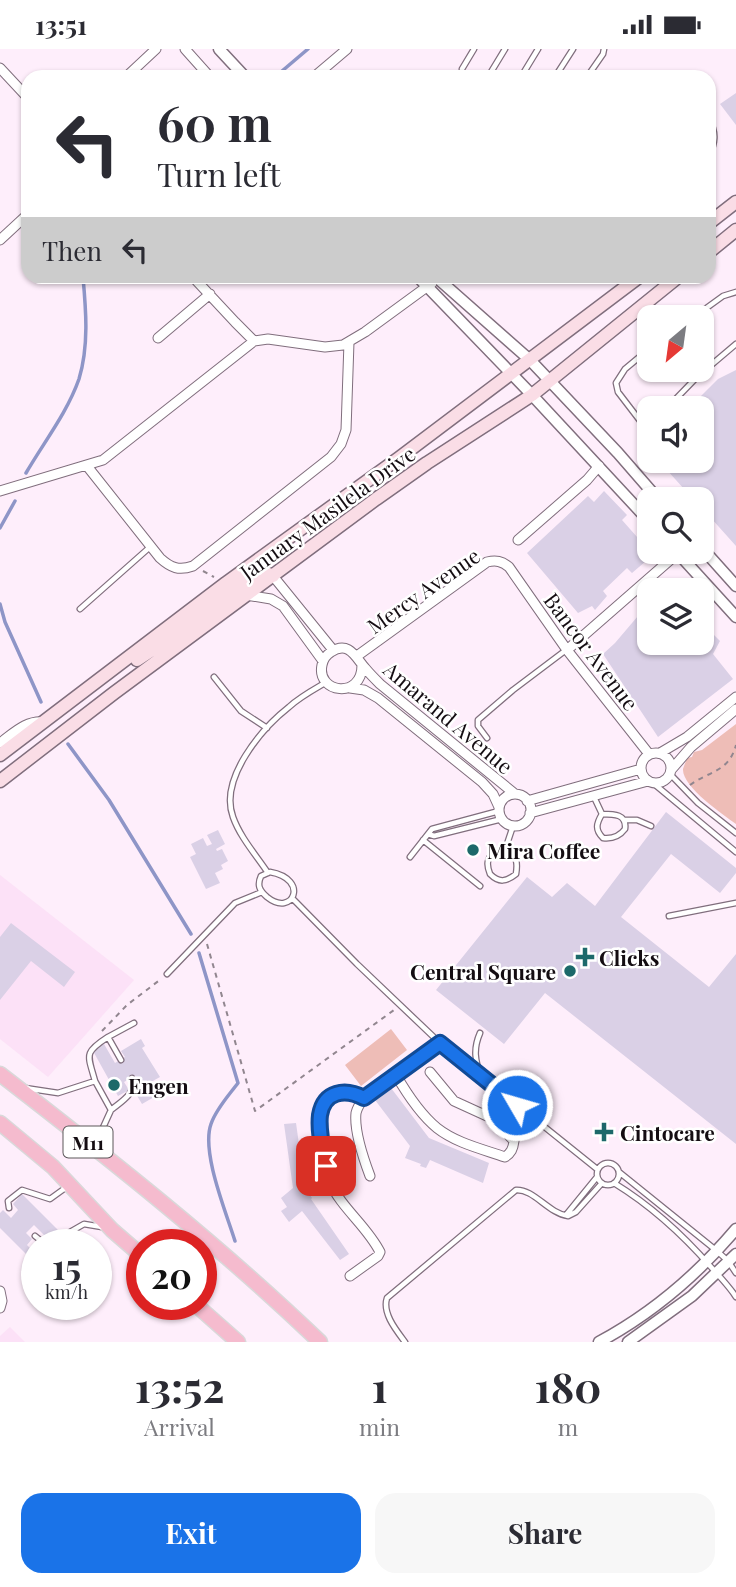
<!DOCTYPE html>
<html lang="en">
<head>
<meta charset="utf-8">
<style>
	body { margin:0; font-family:"Playfair Display",serif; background:#f7f7f7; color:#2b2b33; height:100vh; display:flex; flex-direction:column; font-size:26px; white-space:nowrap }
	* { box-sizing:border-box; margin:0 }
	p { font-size:23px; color:#7c7c81 }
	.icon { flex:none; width:38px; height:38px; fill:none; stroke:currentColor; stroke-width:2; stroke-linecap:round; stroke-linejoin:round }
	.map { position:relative; height:1293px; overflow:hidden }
	.sheet { display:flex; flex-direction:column; background:#fff; flex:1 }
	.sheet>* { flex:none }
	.guide { position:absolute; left:21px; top:21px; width:695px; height:214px; border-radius:21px; box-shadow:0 2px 5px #0004; background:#fff; color:#2b2b33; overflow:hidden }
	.needle { width:46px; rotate:209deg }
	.fabs { position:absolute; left:637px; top:256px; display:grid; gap:14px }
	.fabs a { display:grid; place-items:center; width:77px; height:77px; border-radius:14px; background:#fff; box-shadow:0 2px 5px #0004; font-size:35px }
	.speed { position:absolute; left:21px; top:1180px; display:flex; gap:14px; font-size:35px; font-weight:700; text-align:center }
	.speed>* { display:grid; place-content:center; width:91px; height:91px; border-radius:50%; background:#fff; box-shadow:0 2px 5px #0004; line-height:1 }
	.speed small { font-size:18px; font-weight:400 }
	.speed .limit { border:10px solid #d22; background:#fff; color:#111 }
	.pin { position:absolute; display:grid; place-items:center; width:60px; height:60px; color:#fff; margin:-30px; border-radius:14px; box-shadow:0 4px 10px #0006 }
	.me { position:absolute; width:77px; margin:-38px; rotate:308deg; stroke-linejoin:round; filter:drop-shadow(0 0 5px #0008) }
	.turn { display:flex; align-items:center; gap:24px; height:147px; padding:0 21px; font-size:32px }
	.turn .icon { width:91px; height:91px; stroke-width:2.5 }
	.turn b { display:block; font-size:49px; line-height:60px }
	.then { display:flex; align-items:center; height:66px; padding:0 21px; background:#0003; gap:14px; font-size:26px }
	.eta { display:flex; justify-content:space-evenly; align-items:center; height:119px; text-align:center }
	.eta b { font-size:42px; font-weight:700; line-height:49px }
	.button { display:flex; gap:14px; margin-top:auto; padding:14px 21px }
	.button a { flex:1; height:80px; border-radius:21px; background:#1a73e8; color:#fff; font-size:28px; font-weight:700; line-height:80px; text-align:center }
	.button a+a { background:#f7f7f7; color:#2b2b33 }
	.status { display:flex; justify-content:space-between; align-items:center; height:49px; padding:0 35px; background:#fff; direction:ltr }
	.status svg { height:19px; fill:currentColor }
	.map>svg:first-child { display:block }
	.built { fill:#fce1f7 }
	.green { fill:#eebdb7 }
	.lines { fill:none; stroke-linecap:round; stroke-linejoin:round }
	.stream { stroke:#8e95c7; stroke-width:3.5 }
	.building { fill:#dad0e6 }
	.service-casing { stroke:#806e7d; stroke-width:7 }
	.minor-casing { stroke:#806e7d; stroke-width:11 }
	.tertiary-casing { stroke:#806e7d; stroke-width:13 }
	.secondary-casing { stroke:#806e7d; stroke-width:15 }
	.primary-casing { stroke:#d9d8d9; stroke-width:17 }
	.path { stroke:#91868f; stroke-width:2; stroke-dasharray:5 5; stroke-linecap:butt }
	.service { stroke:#fff; stroke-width:4.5 }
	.minor { stroke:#fff; stroke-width:9 }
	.tertiary { stroke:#fff; stroke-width:10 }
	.secondary { stroke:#fadde6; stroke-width:12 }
	.primary { stroke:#f5bbce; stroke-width:14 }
	.route-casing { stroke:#114b97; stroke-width:18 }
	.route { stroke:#1a73e8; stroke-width:12 }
	.poi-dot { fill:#1c696a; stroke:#fff; stroke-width:2.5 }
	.labels { text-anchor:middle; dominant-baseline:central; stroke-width:5; stroke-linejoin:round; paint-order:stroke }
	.shield { fill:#fff; stroke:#5a5659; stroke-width:2 }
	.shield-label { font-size:19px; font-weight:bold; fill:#140d12 }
	.street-label { font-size:21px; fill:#140d12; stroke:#fff }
	.poi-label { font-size:21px; font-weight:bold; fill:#140d12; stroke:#fff; text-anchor:start }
</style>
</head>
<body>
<div class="status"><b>13:51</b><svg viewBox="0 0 49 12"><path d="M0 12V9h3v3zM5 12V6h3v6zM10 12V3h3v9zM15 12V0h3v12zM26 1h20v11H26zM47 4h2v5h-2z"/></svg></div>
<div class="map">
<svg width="736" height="1293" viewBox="0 0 736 1293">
	<rect width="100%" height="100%" fill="#feeefb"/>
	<!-- built -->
	<path class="built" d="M 0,826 L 134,931 L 48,1028 L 0,990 Z
		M 10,1278 L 25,1293 L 0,1293 L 0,1287 Z"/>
	<!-- green -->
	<path class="green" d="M 736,675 L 736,775 C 723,765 682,738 683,720 C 684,716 686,713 687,709 L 692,708 L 694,703 L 702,701 Z
		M 391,980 L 407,1001 L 361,1037 L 345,1016 Z"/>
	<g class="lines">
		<!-- stream -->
		<path class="stream" d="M 275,28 L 308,0
			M 26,424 C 44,393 67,364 79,330 C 89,297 86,261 83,228
			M 0,479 L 15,452
			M 0,555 L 5,573 L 41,653
			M 68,695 L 109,751 L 191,885
			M 199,904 L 238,1034 C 229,1046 216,1060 211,1075 C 201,1103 226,1163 235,1192"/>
	</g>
	<!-- building -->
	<path class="building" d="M 736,44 L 736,76 L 720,55 Z
		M 736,321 L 736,497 L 702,459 L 702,450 L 693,450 L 658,411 L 702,411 L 702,359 L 693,359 L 699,349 L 718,330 Z
		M 604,442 L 627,466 L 622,471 L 653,506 L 632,524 L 627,519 L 603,542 L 607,547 L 595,561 L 592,557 L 578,564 L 527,504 L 588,447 L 594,453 Z
		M 649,554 L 649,593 L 702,593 L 702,574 L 720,592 L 713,605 L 733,630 L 658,688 L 603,605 L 615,594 Z
		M 666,763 L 736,819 L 736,824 L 720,844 L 671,805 L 621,868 L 709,938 L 736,905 L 736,1095 L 545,944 L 504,995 L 436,941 L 527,828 L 552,848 L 567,834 L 595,857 Z
		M 218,781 L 225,795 L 216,800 L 217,802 L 222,800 L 228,812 L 221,816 L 223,820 L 215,824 L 220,834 L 206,840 L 190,808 L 196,805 L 191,795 L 203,789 L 207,797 L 212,795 L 207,786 Z
		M 11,874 L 75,923 L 64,938 L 31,912 L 0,951 L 0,888 Z
		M 141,990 L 145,997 L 142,999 L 160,1028 L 142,1038 L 135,1027 L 124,1033 L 129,1041 L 118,1047 L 93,1002 L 104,995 L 115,1014 L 125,1008 L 121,1002 Z
		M 155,1035 L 161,1044 L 142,1055 L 136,1045 Z
		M 391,1039 L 429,1089 L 489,1114 L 483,1134 L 430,1111 L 426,1119 L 420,1117 L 421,1115 L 405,1109 L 410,1097 L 375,1051 Z
		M 296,1074 L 305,1138 L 312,1149 L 311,1150 L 349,1205 L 340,1211 L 302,1162 L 289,1173 L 281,1162 L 287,1158 L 281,1149 L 293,1139 L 284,1075 Z
		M 22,1145 L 59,1182 L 50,1192 L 34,1176 L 26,1184 L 32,1190 L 27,1196 L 32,1201 L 27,1206 L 0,1179 L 0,1164 L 3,1161 L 11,1169 L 18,1161 L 13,1155 Z"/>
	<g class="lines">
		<defs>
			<path id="service" d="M 465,28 L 462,25 L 462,20 L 474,0
				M 488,28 L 505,0
				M 521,28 L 538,0
				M 555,28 L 573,0
				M 587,28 L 603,5 L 604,0
				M 709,70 C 717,84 715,94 709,108
				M 694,268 L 723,247 L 736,243
				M 649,300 L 625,320 L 616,334 L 618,343 L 641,373 L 646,376 L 649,375
				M 667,359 L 697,328 L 736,295
				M 80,560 L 150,498
				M 214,628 L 241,662 L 267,679
				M 487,689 L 478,677 L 478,671 L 513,641 L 566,601
				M 670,725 L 698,754 L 736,784
				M 653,734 L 736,803
				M 594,748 L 602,765 C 596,775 595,781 603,789 C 612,790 619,788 625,780 C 627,765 614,765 602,765
				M 624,771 L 637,771 L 651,777
				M 428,785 L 434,787 L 502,770
				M 423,791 L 480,837
				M 505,801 C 517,808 518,812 516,825 C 506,833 499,834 490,825 C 486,815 487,810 494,802 Z
				M 505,801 L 513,777
				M 410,808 L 432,780 L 499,762
				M 270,823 C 310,830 293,869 267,848 C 259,841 257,836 261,827 Z
				M 268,824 C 256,806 240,788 233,768 C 219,730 261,680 289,658 C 300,648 313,641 325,634
				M 292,849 L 357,915 L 440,994 L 597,1120
				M 669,867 L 736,854
				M 167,925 L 235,854 L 262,843
				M 480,984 C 473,1000 475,1012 481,1027
				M 121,1011 L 108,988 L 134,974
				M 95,1032 C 88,1006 83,1004 108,988
				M 25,1039 L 58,1044 L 95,1032 L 111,1061 L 101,1083 L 102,1101
				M 111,1061 C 122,1052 137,1044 132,1029
				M597 1125a11 11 0 1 1 22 0a11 11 0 1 1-22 0Z
				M 619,1123 L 717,1202 L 728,1212 L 736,1224
				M 614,1134 C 650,1156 683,1186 711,1218 C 719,1227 729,1237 736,1248
				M 9,1159 L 8,1152 L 22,1141 L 50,1150 L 68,1137
				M 566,1166 L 597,1128
				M 35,1187 L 45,1195
				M 49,1195 L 84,1175 L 102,1178
				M 405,1293 C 396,1281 382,1264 387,1249 L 516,1141 C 534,1140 548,1164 568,1167 L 576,1163 L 602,1134"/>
			<path id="minor" d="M 185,0 L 210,28
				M 0,19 L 28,49
				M 126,28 L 156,0
				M 314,28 L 347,0
				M 0,191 L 28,165
				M 193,228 L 235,273 L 254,292
				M 158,289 L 210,245
				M 87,417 L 160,509 C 171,519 179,522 193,517 L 331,408 L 341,395 L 346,381 L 349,293
				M 0,442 L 103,411 L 254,292 L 268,290 L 325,298 L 343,296 L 365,283 L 432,234
				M 518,491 L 587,431 L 599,417
				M 273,527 L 333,601
				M 246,546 L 271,550 L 283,557 L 323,612
				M 567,601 L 678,504
				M 357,607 L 487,513 C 496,511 502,512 509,518 L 567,601 L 649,705
				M 362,616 C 362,651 316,644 322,616 C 323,611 326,606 331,603 C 349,591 356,609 365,619 C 370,625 375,630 380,635 L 515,745
				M 350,639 L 364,641 L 378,649 L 482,733 L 493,745 L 499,758
				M 0,694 C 14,684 26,671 44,673
				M641 719a15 15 0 1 1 30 0a15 15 0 1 1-30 0Z
				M 660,704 L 687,688 L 736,648
				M 671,721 L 691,698 L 736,660
				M499 761a16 16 0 1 1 32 0a16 16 0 1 1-32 0Z
				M 527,752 L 641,720
				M 530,764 L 648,732
				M 396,1026 C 407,1045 420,1065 437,1079 C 456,1094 482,1100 505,1108 C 511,1104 513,1100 514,1092 L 497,1074 L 489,1068 L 454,1052 L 430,1023
				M 370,1127 C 364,1111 354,1082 356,1064 C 357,1059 361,1053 364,1049 L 440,994
				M 350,1227 L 378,1207 L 380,1203 C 367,1177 341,1159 330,1133 C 325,1123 325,1112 323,1101 C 322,1091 319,1079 320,1069 C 322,1043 344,1039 364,1049
				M 0,1242 L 2,1252 L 0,1259"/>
			<path id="tertiary" d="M 219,0 L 245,28
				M 418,228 L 532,346 L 649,472
				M 436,228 L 530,311 L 618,404 L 658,450
				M 702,499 L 736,537
				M 676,502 L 736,568
				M 599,1293 C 651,1265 698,1225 736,1180
				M 628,1293 L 692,1247 L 736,1205"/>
			<path id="secondary" d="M 709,174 L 736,153
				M 709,203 L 736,181
				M 137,611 L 167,591 L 253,527 L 264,523 L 273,527
				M 0,706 L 226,534 L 399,409 L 639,228
				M 0,732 L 114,644 L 376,450 L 427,414 L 532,346 L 678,228"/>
			<path id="primary" d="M 0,1025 C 110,1110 220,1197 320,1293
				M 0,1074 L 53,1118 L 112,1181 L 142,1207
				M 195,1255 L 238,1293"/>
		</defs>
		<!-- service casing -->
		<use href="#service" class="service-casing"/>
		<!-- minor casing -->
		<use href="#minor" class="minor-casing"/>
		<!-- tertiary casing -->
		<use href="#tertiary" class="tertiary-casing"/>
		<!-- secondary casing -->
		<use href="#secondary" class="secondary-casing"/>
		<!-- primary casing -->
		<use href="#primary" class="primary-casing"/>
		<!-- path -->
		<path class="path" d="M 203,522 L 214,528
			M 690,736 C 709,722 729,723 736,696
			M 207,895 L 255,1062 L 394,961
			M 102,982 L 127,956 L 161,930"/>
		<!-- service -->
		<use href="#service" class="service"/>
		<!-- minor -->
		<use href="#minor" class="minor"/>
		<!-- tertiary -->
		<use href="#tertiary" class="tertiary"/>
		<!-- secondary -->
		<use href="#secondary" class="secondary"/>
		<!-- primary -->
		<use href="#primary" class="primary"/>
	</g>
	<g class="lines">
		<defs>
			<path id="route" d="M 326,1117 C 323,1101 318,1082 320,1066 C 324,1042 345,1039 364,1049 L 440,994 L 517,1056"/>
		</defs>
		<!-- route casing -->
		<use href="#route" class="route-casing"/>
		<!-- route -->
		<use href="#route" class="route"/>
	</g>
	<!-- markers -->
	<g class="poi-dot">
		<circle cx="473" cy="801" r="7"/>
		<path d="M581.5 897.5h7v7h7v7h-7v7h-7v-7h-7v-7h7z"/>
		<circle cx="570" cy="922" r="7"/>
		<circle cx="114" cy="1036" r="7"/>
		<path d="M600.5 1072.5h7v7h7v7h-7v7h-7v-7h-7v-7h7z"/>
	</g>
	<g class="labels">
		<!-- shield labels -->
		<rect class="shield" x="63.5" y="1077.5" width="49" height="31" rx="5"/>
		<g class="shield-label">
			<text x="88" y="1093">M11</text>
		</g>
		<!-- street labels -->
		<g class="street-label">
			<text transform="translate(327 463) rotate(-36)">January Masilela Drive</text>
			<text transform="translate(423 541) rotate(-35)">Mercy Avenue</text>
			<text transform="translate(592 602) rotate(53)">Bancor Avenue</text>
			<text transform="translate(449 668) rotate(40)">Amarand Avenue</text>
		</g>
		<!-- poi labels -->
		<g class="poi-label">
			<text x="487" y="801">Mira Coffee</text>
			<text x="599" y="908">Clicks</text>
			<text x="556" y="922" text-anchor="end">Central Square</text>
			<text x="128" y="1036">Engen</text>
			<text x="620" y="1083">Cintocare</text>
		</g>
	</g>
</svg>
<div class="fabs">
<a><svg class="needle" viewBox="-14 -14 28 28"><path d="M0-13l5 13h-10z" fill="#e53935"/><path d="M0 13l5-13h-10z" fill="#7c7c81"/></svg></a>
<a><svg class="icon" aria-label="sound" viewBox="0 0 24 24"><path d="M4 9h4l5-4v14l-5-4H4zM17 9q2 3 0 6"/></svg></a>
<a><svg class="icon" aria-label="search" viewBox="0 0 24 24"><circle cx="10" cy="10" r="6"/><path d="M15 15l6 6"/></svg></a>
<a><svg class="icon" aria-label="layers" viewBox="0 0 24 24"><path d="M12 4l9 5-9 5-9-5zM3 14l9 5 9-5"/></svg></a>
</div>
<div class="speed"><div>15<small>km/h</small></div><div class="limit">20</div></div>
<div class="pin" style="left:326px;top:1117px;background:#d93025"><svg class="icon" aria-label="arrive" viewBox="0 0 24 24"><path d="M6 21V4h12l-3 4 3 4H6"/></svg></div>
<svg class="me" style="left:517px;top:1056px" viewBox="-20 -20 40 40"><circle r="17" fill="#1a73e8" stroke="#fff" stroke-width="3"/><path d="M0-11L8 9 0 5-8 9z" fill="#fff"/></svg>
<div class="guide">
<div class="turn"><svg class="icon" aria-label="left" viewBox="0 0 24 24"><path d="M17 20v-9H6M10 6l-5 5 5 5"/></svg><div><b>60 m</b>Turn left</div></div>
<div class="then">Then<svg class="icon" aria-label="left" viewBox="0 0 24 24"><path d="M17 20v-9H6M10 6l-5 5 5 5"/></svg></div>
</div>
</div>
<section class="sheet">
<div class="eta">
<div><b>13:52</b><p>Arrival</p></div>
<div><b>1</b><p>min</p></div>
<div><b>180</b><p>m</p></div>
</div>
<div class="button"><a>Exit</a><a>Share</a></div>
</section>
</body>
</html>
